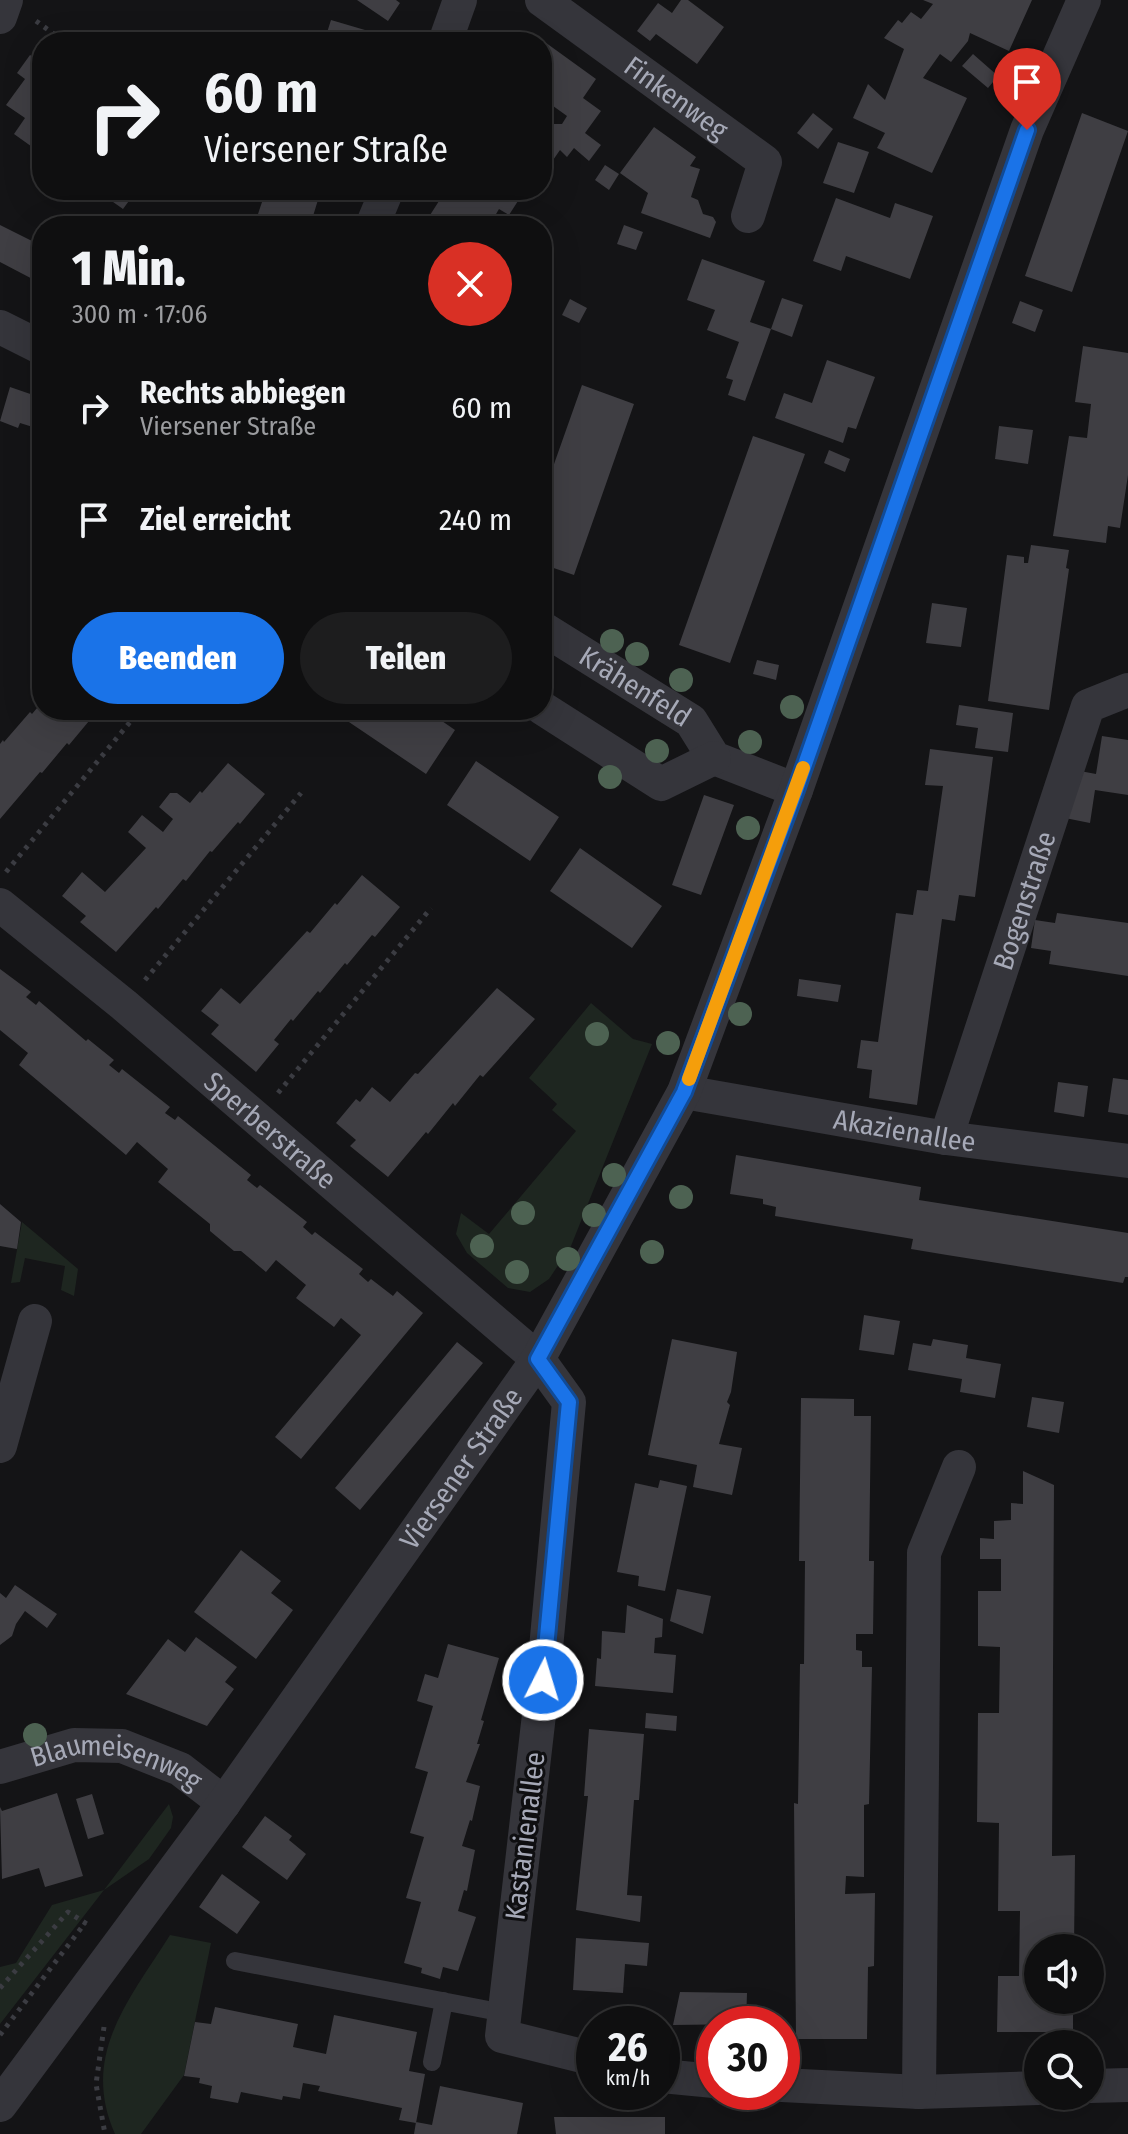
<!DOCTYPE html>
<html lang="de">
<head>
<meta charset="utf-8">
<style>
	body { margin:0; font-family:"Fira Sans Condensed",sans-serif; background:#1d1d1e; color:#f1f3f6; height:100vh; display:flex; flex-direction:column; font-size:30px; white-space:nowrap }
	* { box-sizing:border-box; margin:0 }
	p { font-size:26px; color:#9b9c9f }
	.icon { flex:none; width:44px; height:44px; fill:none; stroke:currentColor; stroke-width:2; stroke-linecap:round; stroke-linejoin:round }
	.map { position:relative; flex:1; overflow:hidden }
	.sheet { position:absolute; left:32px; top:216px; width:520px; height:504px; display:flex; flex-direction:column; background:#0f0f10; border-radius:32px; box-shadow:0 8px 32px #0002,0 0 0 2px #2f2f30 }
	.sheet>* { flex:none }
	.top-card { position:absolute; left:32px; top:32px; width:520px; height:168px; border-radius:32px; box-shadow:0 8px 32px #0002,0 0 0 2px #2f2f30; background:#0f0f10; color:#f1f3f6; overflow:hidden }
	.tools { position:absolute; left:1024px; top:1934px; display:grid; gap:16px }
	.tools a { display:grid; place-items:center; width:80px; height:80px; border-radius:50%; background:#0f0f10; box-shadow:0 8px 32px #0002,0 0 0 2px #2f2f30; font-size:40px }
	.speed { position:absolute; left:576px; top:2006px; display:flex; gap:16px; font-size:40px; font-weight:700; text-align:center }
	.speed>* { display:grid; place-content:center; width:104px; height:104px; border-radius:50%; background:#0f0f10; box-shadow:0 8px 32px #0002,0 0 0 2px #2f2f30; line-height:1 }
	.speed small { font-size:20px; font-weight:400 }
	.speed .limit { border:12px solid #d22; background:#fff; color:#111 }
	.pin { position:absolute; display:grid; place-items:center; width:68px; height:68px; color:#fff; margin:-82px -34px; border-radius:50% 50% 50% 0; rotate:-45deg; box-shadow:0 0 8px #0007 }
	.pin .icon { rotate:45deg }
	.me { position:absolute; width:88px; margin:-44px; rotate:5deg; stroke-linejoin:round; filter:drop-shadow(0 0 6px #0008) }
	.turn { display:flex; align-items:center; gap:28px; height:168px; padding:0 40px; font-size:36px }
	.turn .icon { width:104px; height:104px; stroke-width:2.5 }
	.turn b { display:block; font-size:56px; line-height:68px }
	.round { display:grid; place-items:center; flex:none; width:84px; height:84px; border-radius:42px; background:#1d1d1e }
	.overview { display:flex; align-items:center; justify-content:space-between; height:136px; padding:0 40px }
	h1 { font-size:48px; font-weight:800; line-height:60px }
	.button { display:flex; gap:16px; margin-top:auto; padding:16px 40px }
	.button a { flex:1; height:92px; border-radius:48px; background:#1a73e8; color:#fff; font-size:32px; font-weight:800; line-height:92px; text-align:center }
	.button a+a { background:#1d1d1e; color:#f1f3f6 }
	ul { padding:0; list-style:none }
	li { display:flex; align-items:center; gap:24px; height:112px; padding:0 40px }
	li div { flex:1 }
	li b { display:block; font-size:30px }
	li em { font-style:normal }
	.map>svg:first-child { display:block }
	.green { fill:#1e2620 }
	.building { fill:#3f3e43 }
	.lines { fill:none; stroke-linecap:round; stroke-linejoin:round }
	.path { stroke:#3b3c42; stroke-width:5; stroke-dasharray:4 6; stroke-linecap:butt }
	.service { stroke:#35353b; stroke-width:18 }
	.minor { stroke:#35353b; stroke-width:34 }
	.tree { fill:#4d6252 }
	.route-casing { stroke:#114b97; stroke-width:20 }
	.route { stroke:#1a73e8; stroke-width:14 }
	.slow { stroke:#f59e0b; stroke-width:14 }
	.labels { text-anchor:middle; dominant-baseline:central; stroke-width:6; stroke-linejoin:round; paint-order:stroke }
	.street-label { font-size:28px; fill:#a6a9b7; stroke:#0f0f11 }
</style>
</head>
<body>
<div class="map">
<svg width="1128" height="2134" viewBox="0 0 1128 2134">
	<rect width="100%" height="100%" fill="#141416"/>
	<!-- green -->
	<path class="green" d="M 591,1003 L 633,1039 L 652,1044 L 571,1246 L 549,1279 L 530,1292 L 508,1288 L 467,1253 L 456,1234 L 461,1213 L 489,1234 L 576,1131 L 552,1110 L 557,1104 L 529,1078 Z
		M 22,1222 L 78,1269 L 74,1296 L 61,1290 L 65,1266 L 25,1258 L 20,1282 L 11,1283 Z
		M 169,1804 L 173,1817 L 171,1828 L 149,1859 L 104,1890 L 0,2024 L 0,1967 L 16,1963 L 52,1905 L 104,1890 Z
		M 170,1935 L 211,1943 L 184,2075 L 141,2134 L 115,2134 C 80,2055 129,2000 170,1935 Z"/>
	<!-- building -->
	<path class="building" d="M 357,0 L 396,0 L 400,3 L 388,21 Z
		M 681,0 L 688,0 L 724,27 L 697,64 L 656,34 L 650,41 L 637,31 L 658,3 L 672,13 Z
		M 923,0 L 1032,0 L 1009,51 L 970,33 L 968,41 L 951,62 L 940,54 L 923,78 L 967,98 L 932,173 L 877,148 L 885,133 L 853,118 L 868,84 L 885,100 L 904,49 L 884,38 L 898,20 L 902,23 L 911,12 L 921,19 L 933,4 Z
		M 331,20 L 382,35 L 379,42 L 324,42 Z
		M 542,40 L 596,79 L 583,98 L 601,111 L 585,133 L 601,145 L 589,161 L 574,148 L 567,157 L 560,150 L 551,163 L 542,157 L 542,124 L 562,124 L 567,116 L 542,98 Z
		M 973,54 L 998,76 L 988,88 L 962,66 Z
		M 30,55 L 42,63 L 42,154 L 14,134 L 25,118 L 6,105 L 25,79 L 17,73 Z
		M 813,113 L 833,129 L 818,149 L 797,133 Z
		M 1082,113 L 1128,131 L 1072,292 L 1025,276 Z
		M 654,127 L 696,157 L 690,166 L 700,169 L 691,197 L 698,200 L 703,214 L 713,217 L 716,222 L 710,238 L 641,213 L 648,193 L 620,173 Z
		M 838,142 L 869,152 L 854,193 L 823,183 Z
		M 605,165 L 619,174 L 609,190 L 595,180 Z
		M 96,190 L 137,190 L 123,209 Z
		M 266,190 L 321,190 L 310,226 L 287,226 L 257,217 Z
		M 446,190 L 525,190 L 509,215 L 499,209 L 489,226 L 430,226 L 425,223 Z
		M 836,198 L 890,218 L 895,203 L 933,216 L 910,279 L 846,256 L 841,271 L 813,261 Z
		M 0,225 L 42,246 L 42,284 L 0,262 Z
		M 624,225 L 643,232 L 636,250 L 617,244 Z
		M 702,259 L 765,281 L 750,322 L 771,329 L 782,298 L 803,305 L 792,337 L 771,329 L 745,401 L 728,395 L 733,380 L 726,378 L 739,342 L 707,330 L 715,310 L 687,300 Z
		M 570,299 L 587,308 L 579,323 L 562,315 Z
		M 1020,301 L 1043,310 L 1035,332 L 1012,323 Z
		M 1083,346 L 1128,353 L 1128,475 L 1120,528 L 1108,526 L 1106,543 L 1053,536 L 1069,436 L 1087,438 L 1091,404 L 1075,402 Z
		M 827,360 L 875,377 L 856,429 L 848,427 L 843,443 L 775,418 L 784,393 L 812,403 Z
		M 582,385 L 634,404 L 574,575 L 542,564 L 542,498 Z
		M 10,387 L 42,398 L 42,411 L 36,428 L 20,423 L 18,428 L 0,421 Z
		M 999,426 L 1033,430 L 1028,464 L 995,459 Z
		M 753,436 L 805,454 L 730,663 L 679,645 Z
		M 42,438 L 42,465 L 30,456 Z
		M 829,450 L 850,459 L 845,472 L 824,463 Z
		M 1031,545 L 1069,550 L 1066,568 L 1069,569 L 1049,710 L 988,701 L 1007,555 L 1024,557 L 1024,563 L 1028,563 Z
		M 932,603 L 967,608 L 961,647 L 926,643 Z
		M 757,660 L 779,665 L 776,680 L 753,674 Z
		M 42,702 L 42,710 L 102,710 L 96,717 L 94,715 L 69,745 L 67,743 L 42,773 L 40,772 L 0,819 L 0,744 L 3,740 L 4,742 L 30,712 L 32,714 Z
		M 959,705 L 1013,713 L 1008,752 L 975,748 L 978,728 L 956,725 Z
		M 348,710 L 426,710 L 455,730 L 426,774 L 343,718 Z
		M 1102,736 L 1128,740 L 1128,795 L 1095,790 L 1090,823 L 1065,818 L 1080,771 L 1096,774 Z
		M 930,749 L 993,757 L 975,897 L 959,895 L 955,921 L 942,919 L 917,1105 L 869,1098 L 872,1070 L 857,1068 L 861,1040 L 878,1042 L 896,913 L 913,915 L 917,890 L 928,891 L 943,786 L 925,785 Z
		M 476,761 L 559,817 L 530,861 L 447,805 Z
		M 228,763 L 265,794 L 240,824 L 238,822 L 212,852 L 210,851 L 186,881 L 183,879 L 158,909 L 156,907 L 116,952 L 80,922 L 86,916 L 62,896 L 82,872 L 105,892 L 146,848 L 128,832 L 142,815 L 163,832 L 173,819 L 159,807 L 170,793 L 177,793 L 190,803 L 200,791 L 202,793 Z
		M 704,795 L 734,805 L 701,895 L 672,885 Z
		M 580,848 L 662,906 L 632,948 L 550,891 Z
		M 362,875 L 400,907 L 375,937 L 372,935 L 347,965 L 345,963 L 320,993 L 318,991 L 293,1021 L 291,1019 L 274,1040 L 279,1044 L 256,1072 L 211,1034 L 219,1025 L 201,1011 L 221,988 L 240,1004 L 307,931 L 310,933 L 335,903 L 337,905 Z
		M 1057,913 L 1128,923 L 1128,976 L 1049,964 L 1051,951 L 1031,948 L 1035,920 L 1055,923 Z
		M 0,969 L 31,992 L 26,997 L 36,1005 L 39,1001 L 86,1041 L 88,1039 L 114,1060 L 109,1065 L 119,1073 L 122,1069 L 170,1107 L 165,1113 L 175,1120 L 178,1116 L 251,1175 L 247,1180 L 257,1188 L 260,1185 L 307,1222 L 303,1227 L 312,1235 L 315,1232 L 363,1269 L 359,1274 L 368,1282 L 371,1279 L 393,1296 L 397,1291 L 423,1313 L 301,1459 L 275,1437 L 361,1335 L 341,1318 L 334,1327 L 296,1298 L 306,1285 L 276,1260 L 266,1272 L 241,1251 L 234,1251 L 210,1231 L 210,1224 L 158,1182 L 168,1169 L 137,1142 L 126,1155 L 19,1065 L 28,1053 L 0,1030 Z
		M 799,979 L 841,985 L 838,1002 L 797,996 Z
		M 497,988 L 535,1019 L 483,1077 L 480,1075 L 455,1106 L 453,1103 L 428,1134 L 426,1132 L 388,1177 L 350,1146 L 356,1140 L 336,1123 L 356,1099 L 360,1102 L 372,1087 L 390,1102 L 415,1073 L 418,1074 Z
		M 1113,1078 L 1128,1080 L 1128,1115 L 1108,1112 Z
		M 1058,1082 L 1088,1086 L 1084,1117 L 1054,1112 Z
		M 736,1155 L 921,1187 L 919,1200 L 1128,1233 L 1128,1277 L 1125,1277 L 1123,1283 L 947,1255 L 911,1249 L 913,1239 L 775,1216 L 776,1207 L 763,1204 L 763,1199 L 730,1194 Z
		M 0,1204 L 21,1222 L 17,1249 L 0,1246 Z
		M 864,1315 L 900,1321 L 894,1355 L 859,1350 Z
		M 672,1339 L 737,1352 L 731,1392 L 727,1402 L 730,1405 L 719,1444 L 742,1448 L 732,1495 L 693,1487 L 697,1465 L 648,1455 Z
		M 933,1339 L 968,1345 L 966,1358 L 1001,1364 L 995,1398 L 960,1392 L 962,1379 L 908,1370 L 913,1343 L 931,1346 Z
		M 457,1342 L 483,1363 L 360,1510 L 335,1488 Z
		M 1032,1397 L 1064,1402 L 1059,1433 L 1027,1427 Z
		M 801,1398 L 854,1399 L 854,1416 L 871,1416 L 869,1561 L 874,1561 L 873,1634 L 856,1634 L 856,1650 L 862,1651 L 862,1667 L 872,1667 L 869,1804 L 864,1805 L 864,1877 L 846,1876 L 845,1894 L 875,1893 L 874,1966 L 868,1967 L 867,2039 L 796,2039 L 794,1803 L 798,1804 L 800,1664 L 804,1664 L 805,1561 L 799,1561 Z
		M 1023,1471 L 1054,1485 L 1052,1856 L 1075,1855 L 1074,1948 L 1038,1948 L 1038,2000 L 1073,2000 L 1073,2032 L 997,2032 L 998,1976 L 1019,1976 L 1020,1911 L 998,1911 L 999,1823 L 977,1822 L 978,1713 L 999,1713 L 1000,1647 L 978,1646 L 978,1591 L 1001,1591 L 1001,1559 L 980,1559 L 980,1538 L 994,1539 L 994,1521 L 1011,1520 L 1011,1503 L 1023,1504 Z
		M 660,1480 L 687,1486 L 665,1591 L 638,1586 L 639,1576 L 617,1572 L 635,1483 L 658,1488 Z
		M 241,1550 L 281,1581 L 271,1593 L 293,1610 L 256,1659 L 194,1612 Z
		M 15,1585 L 57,1614 L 47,1628 L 25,1611 L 16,1624 L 12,1636 L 0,1645 L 0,1593 L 6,1598 Z
		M 677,1589 L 711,1596 L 703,1634 L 670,1621 Z
		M 627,1605 L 663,1619 L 662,1637 L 655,1638 L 654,1653 L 676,1655 L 673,1693 L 595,1686 L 597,1658 L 601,1659 L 602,1631 L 625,1633 Z
		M 196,1637 L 237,1667 L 225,1682 L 234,1689 L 207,1726 L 126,1694 L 168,1639 L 185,1652 Z
		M 448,1644 L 499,1658 L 481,1720 L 484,1721 L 477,1744 L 480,1744 L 466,1782 L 480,1786 L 472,1821 L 470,1820 L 462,1846 L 475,1850 L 467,1891 L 464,1890 L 458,1911 L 476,1917 L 458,1971 L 443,1967 L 440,1979 L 421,1973 L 422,1968 L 404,1963 L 421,1902 L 406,1898 L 424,1837 L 410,1833 L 428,1772 L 415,1768 L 433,1706 L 417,1701 L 425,1674 L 438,1678 Z
		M 646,1713 L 677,1716 L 676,1731 L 645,1728 Z
		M 589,1729 L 644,1734 L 639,1800 L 634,1800 L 627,1895 L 642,1896 L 640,1922 L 576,1910 L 588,1796 L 584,1796 Z
		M 57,1793 L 83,1876 L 45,1887 L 39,1868 L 2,1879 L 0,1807 L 2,1811 Z
		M 92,1794 L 104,1834 L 88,1839 L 76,1799 Z
		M 265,1816 L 292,1836 L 289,1840 L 306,1854 L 287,1880 L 242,1847 Z
		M 222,1874 L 260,1902 L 237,1934 L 199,1907 Z
		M 576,1938 L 649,1943 L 647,1966 L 625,1964 L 623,1993 L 573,1990 Z
		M 680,1992 L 747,1993 L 746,2024 L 673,2025 Z
		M 215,2007 L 298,2024 L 293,2047 L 326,2054 L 334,2015 L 417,2032 L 409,2071 L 425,2074 L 416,2123 L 399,2120 L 402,2108 L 318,2091 L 320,2086 L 303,2083 L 300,2099 L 283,2096 L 282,2100 L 241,2092 L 238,2103 L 210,2098 L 212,2086 L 199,2083 L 200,2078 L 184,2076 L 195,2022 L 211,2024 Z
		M 619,2013 L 657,2023 L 657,2024 L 616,2024 Z
		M 662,2024 L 671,2027 L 667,2046 L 662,2045 Z
		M 440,2086 L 523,2103 L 517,2134 L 414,2134 L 416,2122 L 432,2125 Z
		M 554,2117 L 665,2117 L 665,2134 L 556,2134 Z"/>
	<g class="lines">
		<!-- path -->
		<path class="path" d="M 36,21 L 65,42
			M 6,872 L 140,710
			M 145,980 L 301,793
			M 278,1093 L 431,908
			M 0,1988 L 68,1912 L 90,1926
			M 104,2027 L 96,2084 L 105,2134
			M 0,2035 L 85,1923"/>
		<!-- service -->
		<path class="service" d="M 235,1961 L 504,2013
			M 432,2062 L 444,2001"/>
		<!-- minor -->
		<g class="minor">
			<path id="s1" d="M 542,0 L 765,162 L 748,216"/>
			<path d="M 0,17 L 6,0"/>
			<path d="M 445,42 L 460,0"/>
			<path d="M 372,226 L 387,190"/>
			<path d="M 0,327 L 42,348"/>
			<path id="s2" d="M 542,628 L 691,721 L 714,758 L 796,790"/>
			<path d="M 542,708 L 661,784 L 714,758"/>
			<path id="s3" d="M 0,905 L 124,1005 L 538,1359 L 569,1402 L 543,1680 L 502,2036 L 594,2059"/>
			<path id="s4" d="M 684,1092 L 946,1138 L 1128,1161"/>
			<path id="s5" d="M 946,1138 L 1088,706 L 1128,690"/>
			<path d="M 0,1446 L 35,1321"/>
			<path id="s6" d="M 0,1767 L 74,1745 L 122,1746 L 180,1769 L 224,1803"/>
			<path d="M 662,2076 L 714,2081"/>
			<path d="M 782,2085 L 919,2092 L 1038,2088"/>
			<path d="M 1090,2086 L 1128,2085"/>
			<path d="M 919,2092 L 924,1553 L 959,1467"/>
			<path id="s7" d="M 0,2105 L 224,1803 L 538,1359 L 684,1092 L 796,790 L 1027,130 L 1084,0"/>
		</g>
	</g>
	<!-- trees -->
	<g class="tree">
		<circle cx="612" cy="641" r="12"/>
		<circle cx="637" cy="654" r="12"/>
		<circle cx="681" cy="680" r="12"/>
		<circle cx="792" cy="707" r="12"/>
		<circle cx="750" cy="742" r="12"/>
		<circle cx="657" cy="751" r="12"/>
		<circle cx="610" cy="777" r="12"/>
		<circle cx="748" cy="828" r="12"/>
		<circle cx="740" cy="1014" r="12"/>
		<circle cx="597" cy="1034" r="12"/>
		<circle cx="668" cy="1043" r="12"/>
		<circle cx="614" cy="1175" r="12"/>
		<circle cx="681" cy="1197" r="12"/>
		<circle cx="523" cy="1213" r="12"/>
		<circle cx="594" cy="1215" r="12"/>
		<circle cx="482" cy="1246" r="12"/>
		<circle cx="652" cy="1252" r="12"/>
		<circle cx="568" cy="1259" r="12"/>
		<circle cx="517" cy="1272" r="12"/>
		<circle cx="35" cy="1735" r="12"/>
	</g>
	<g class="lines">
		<defs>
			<path id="route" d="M 543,1680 L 569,1402 L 538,1359 L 684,1092 L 796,790 L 1027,130"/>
		</defs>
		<!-- route casing -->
		<use href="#route" class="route-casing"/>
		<!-- route -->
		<use href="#route" class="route"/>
		<!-- slow -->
		<path class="slow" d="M 689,1079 L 803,768"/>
	</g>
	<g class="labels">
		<!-- street labels -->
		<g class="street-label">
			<text stroke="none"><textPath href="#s1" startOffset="166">Finkenweg</textPath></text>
			<text stroke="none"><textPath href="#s2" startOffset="110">Krähenfeld</textPath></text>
			<text stroke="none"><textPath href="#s5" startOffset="250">Bogenstraße</textPath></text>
			<text stroke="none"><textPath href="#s3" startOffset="352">Sperberstraße</textPath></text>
			<text stroke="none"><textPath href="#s4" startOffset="224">Akazienallee</textPath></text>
			<text stroke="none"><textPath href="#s7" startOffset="786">Viersener Straße</textPath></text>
			<text stroke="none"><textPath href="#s6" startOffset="122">Blaumeisenweg</textPath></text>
			<text transform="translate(525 1836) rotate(-83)">Kastanienallee</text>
		</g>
	</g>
</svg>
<div class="tools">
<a><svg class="icon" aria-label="sound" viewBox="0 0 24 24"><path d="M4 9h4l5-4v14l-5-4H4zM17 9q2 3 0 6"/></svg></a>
<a><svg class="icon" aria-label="search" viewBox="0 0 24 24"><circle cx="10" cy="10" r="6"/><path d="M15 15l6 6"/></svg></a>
</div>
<div class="speed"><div>26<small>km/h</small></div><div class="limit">30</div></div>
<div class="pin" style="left:1027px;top:130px;background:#d93025"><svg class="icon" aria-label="arrive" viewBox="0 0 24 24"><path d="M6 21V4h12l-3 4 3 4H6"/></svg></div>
<svg class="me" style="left:543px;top:1680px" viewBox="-20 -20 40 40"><circle r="17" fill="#1a73e8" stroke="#fff" stroke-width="3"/><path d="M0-11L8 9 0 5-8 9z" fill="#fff"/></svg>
<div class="top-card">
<div class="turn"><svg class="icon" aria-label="right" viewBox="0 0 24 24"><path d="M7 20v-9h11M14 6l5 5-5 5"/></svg><div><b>60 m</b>Viersener Straße</div></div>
</div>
<section class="sheet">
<div class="overview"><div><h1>1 Min.</h1><p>300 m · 17:06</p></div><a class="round" style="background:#d93025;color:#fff"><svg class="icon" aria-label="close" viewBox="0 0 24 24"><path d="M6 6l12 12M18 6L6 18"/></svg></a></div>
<ul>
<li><svg class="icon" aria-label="right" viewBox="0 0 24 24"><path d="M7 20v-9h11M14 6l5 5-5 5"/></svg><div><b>Rechts abbiegen</b><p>Viersener Straße</p></div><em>60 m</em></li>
<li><svg class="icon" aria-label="arrive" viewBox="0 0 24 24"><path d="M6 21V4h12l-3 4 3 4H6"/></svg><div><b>Ziel erreicht</b></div><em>240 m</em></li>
</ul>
<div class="button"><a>Beenden</a><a>Teilen</a></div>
</section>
</div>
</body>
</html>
